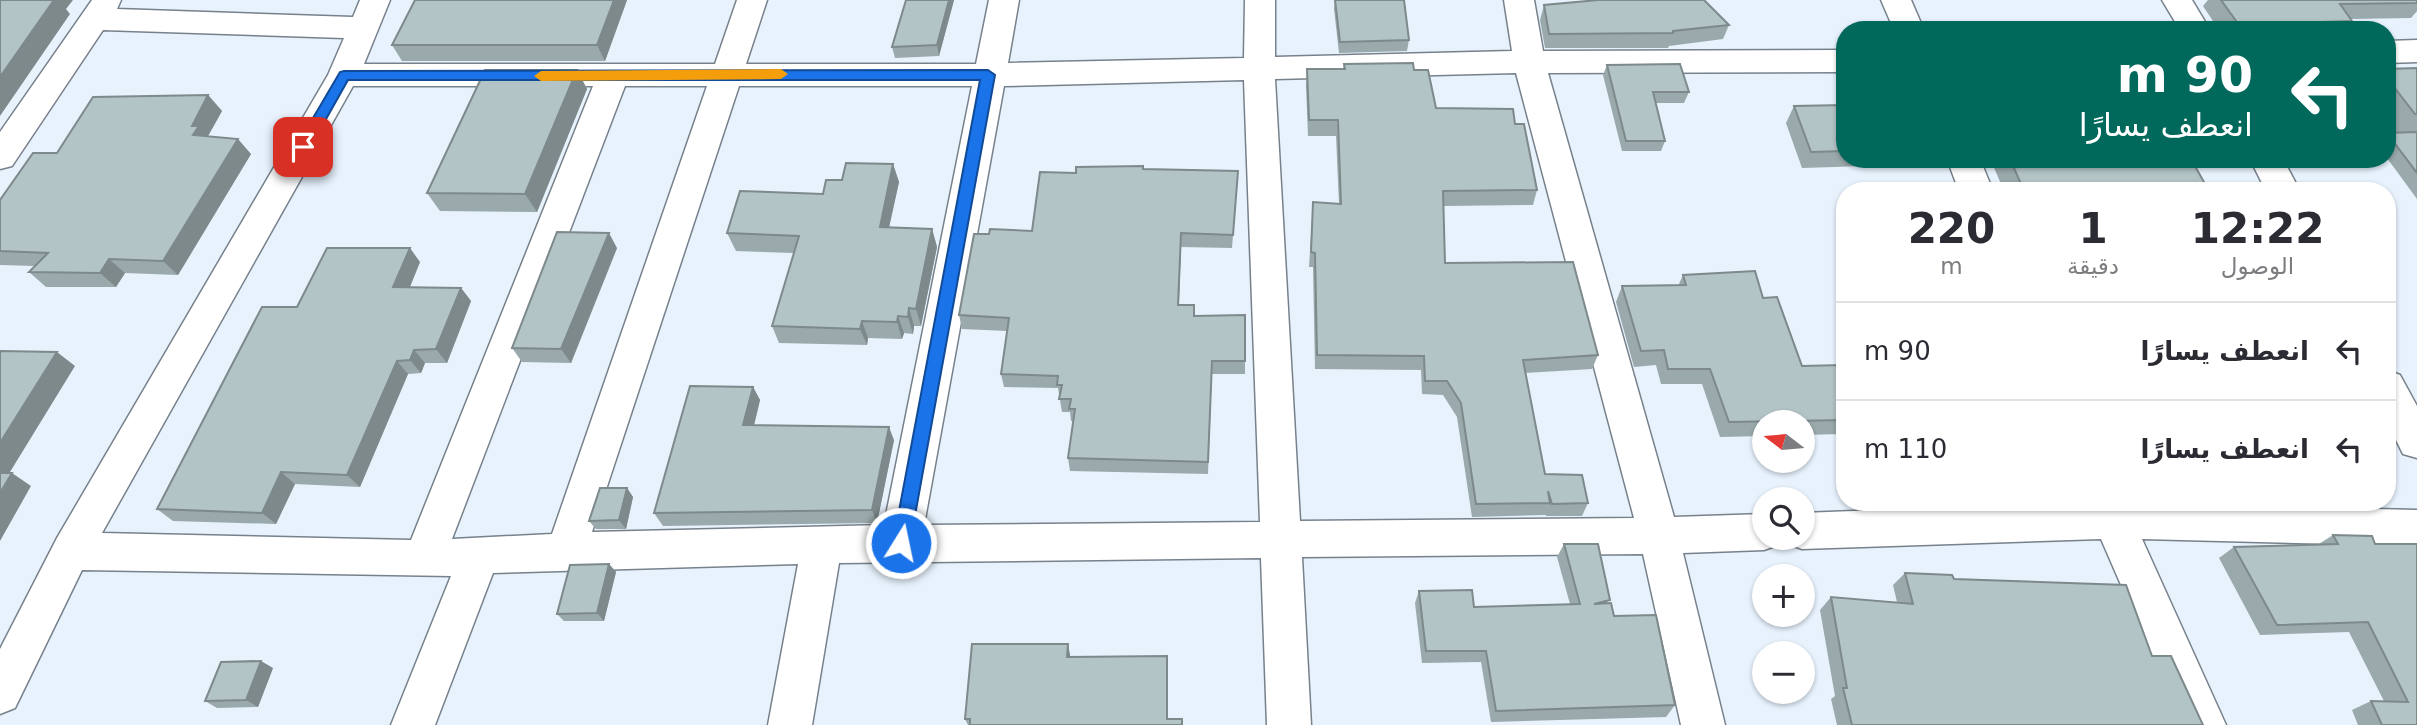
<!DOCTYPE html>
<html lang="ar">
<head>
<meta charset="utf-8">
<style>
	body { margin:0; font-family:"DejaVu Sans","Noto Naskh Arabic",sans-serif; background:#f7f7f7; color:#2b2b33; direction:rtl; height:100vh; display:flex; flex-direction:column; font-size:26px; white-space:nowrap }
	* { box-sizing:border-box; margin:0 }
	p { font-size:23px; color:#7c7c81 }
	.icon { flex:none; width:38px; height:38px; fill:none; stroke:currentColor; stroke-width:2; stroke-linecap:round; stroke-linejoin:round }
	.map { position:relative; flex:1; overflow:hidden; direction:ltr }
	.panel { position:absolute; left:1836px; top:182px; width:560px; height:329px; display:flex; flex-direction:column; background:#fff; border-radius:28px; box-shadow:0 2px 5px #0004; direction:rtl }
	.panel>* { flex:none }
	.banner { position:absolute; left:1836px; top:21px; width:560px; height:147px; border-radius:28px; box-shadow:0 2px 5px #0004; direction:rtl; background:#00695c; color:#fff; overflow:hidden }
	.needle { width:46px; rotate:286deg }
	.controls { position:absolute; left:1752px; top:410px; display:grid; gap:14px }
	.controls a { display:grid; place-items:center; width:63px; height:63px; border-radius:50%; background:#fff; box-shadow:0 2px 5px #0004; font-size:35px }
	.pin { position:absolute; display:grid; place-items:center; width:60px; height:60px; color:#fff; margin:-30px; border-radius:14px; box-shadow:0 4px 10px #0006 }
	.me { position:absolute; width:77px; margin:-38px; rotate:10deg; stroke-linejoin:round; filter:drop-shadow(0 0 5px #0008) }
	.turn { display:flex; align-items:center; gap:24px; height:147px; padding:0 28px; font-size:32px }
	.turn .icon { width:91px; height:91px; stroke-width:2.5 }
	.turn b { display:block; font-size:49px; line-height:60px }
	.eta { display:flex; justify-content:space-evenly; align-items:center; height:119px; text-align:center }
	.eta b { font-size:42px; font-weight:700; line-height:49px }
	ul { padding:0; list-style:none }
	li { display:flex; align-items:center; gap:21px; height:98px; padding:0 28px; border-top:2px solid #e1e1e2 }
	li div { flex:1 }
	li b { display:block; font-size:26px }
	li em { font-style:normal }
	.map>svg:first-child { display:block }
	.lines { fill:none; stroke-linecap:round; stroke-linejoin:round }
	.street-casing { stroke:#77818b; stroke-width:3 }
	.street { fill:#fff; fill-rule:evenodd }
	.wall { fill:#9aa9ab }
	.shaded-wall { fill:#7d898b }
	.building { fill:#b3c4c7; stroke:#7d898b; stroke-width:2 }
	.route { fill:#1a73e8; stroke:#114b97; stroke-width:2 }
	.slow { fill:#f59e0b }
</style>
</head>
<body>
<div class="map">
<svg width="2417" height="725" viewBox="0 0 2417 725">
	<rect width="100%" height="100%" fill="#e7f2fd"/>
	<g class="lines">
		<defs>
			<path id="street" d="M 92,0 L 121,0 L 117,9 L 353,17 L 360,0 L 390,0 L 364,64 L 715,64 L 737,0 L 767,0 L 746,64 L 976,64 L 989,0 L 1019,0 L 1008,63 L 1244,58 L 1245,0 L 1275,0 L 1275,57 L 1512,51 L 1504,0 L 1534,0 L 1543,51 L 1844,50 L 1844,72 L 1548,73 L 1674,517 L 1764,514 L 1764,537 L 1782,537 L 1778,545 L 1764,550 L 1683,553 L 1725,725 L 1681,725 L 1643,554 L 1302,557 L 1311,725 L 1267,725 L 1261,558 L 839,563 L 812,725 L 768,725 L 798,564 L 493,573 L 435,725 L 391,725 L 451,576 L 82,570 L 15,708 L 0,714 L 0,649 L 57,538 L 328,75 L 344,38 L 103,30 L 12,166 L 0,169 L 0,132 ZM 1516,73 L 1634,518 L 1300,521 L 1275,79 ZM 1244,80 L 1260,522 L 924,525 L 1004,86 ZM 353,86 L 593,86 L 411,540 L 102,533 ZM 625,86 L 707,86 L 552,534 L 452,539 ZM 739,86 L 972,86 L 884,525 L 592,532 Z
				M 1881,0 L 1911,0 L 1924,30 L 1894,30 Z
				M 2162,0 L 2192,0 L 2210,30 L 2180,30 Z
				M 2417,40 L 2417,62 L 2387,63 L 2387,41 Z
				M 1947,159 L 1980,159 L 1993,191 L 1959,191 Z
				M 2250,159 L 2283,159 L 2300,191 L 2266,191 Z
				M 2387,370 L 2400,375 L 2417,406 L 2417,458 L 2403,454 L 2387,422 Z
				M 2085,502 L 2417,510 L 2417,546 L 2142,539 L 2226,725 L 2182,725 L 2101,539 L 1802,549 L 1788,544 L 1785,537 L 1802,537 L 1802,513 Z"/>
		</defs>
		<!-- street casing -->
		<use href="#street" class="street-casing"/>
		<!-- street -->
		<use href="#street" class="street"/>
	</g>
	<!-- wall -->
	<path class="wall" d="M 415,0 L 627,0 L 605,61 L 402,61 L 392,45 Z
		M 906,0 L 954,0 L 939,56 L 895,58 L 892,47 Z
		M 1335,0 L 1409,40 L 1407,51 L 1339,53 L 1334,9 Z
		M 2208,0 L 2417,0 L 2417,11 L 2411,18 L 2350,19 L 2352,21 L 2344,30 L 2219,30 L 2203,6 Z
		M 1544,5 L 1729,25 L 1723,39 L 1669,46 L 1668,48 L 1545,48 L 1540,20 Z
		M 1344,64 L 1414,70 L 1436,108 L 1515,124 L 1537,190 L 1533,205 L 1443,206 L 1445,263 L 1598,355 L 1592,369 L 1525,373 L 1545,474 L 1588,503 L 1582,516 L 1546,516 L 1545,514 L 1545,515 L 1472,517 L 1457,417 L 1443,395 L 1422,394 L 1421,370 L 1315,369 L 1313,267 L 1309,267 L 1313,202 L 1339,204 L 1336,136 L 1308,136 L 1306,85 L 1307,69 L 1343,69 Z
		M 1607,65 L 1689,92 L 1684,103 L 1656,103 L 1665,141 L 1661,151 L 1622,151 L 1603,75 Z
		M 2417,68 L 2417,199 L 2387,158 L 2387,133 L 2394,133 L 2387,124 L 2387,78 Z
		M 577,70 L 587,89 L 537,212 L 440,211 L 427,193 Z
		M 208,95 L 222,111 L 208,136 L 251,154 L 178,275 L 125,273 L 116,287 L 46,287 L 29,272 L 35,266 L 0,265 L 0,200 L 57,153 Z
		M 1844,105 L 1844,159 L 1930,159 L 1927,164 L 1802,168 L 1786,123 L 1794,106 Z
		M 1994,159 L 2226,159 L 2224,162 L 2193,162 L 2209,191 L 2004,191 L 1992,163 Z
		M 893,164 L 899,182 L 889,228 L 932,229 L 937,247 L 921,326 L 914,326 L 913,334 L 904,333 L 902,339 L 868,338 L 867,345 L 779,343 L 772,326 L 794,253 L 736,251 L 727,233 L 823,194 L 842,180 Z
		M 1143,169 L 1238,171 L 1232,248 L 1181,247 L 1179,305 L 1194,316 L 1245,361 L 1245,374 L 1212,374 L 1208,474 L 1070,471 L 1068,458 L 1073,421 L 1071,421 L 1070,412 L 1062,412 L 1058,388 L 1004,387 L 1001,374 L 1007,331 L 962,329 L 959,315 L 989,234 L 1032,231 L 1076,173 Z
		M 617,248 L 571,363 L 522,362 L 512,348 Z
		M 420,262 L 410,287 L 461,288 L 471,301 L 447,363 L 425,363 L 421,373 L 408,374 L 360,487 L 295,484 L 276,524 L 173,521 L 157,509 L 297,307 Z
		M 1683,275 L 1763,298 L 1802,366 L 1844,365 L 1844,442 L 1842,434 L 1802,435 L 1802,422 L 1764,422 L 1764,436 L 1720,437 L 1702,384 L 1661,384 L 1656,365 L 1634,367 L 1616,302 L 1622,286 L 1678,286 Z
		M 753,387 L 760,400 L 754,425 L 894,440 L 877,523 L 663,526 L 654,513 Z
		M 627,488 L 633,497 L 626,529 L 596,529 L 589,521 Z
		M 2296,502 L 2340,502 L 2335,505 L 2297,504 Z
		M 2333,535 L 2372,536 L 2417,725 L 2358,725 L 2352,710 L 2371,701 L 2384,701 L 2349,632 L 2260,635 L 2219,558 L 2234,547 L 2319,544 Z
		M 1564,544 L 1608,603 L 1614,616 L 1675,705 L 1666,717 L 1491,722 L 1481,662 L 1422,663 L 1415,603 L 1419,591 L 1474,607 L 1570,604 L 1557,557 Z
		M 609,564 L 616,572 L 604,621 L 564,621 L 557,614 Z
		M 1905,573 L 1954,579 L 2152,656 L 2203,725 L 1837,725 L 1831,699 L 1835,696 L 1820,610 L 1831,597 L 1897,602 L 1893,585 Z
		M 1068,644 L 1070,657 L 1168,666 L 1168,719 L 1182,719 L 1182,725 L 968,725 L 965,719 Z
		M 273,668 L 258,707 L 217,708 L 205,701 Z"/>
	<!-- shaded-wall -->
	<path class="shaded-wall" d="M 50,0 L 73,0 L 66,9 L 70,14 L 0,116 L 0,77 Z
		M 614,0 L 627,0 L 605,61 L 597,45 Z
		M 949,0 L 954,0 L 939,56 L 937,45 Z
		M 577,70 L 587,89 L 537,212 L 525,194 Z
		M 208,95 L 222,111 L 208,136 L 193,135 L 192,126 Z
		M 238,139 L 251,154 L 178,275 L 163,261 Z
		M 893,164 L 899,182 L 885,245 L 880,227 Z
		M 932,229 L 937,247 L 921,326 L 916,309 Z
		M 609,233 L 617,248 L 571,363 L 561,349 Z
		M 1181,233 L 1181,247 L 1178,319 L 1178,305 Z
		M 410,248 L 420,262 L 404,301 L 393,287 Z
		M 109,259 L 125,273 L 116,287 L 100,273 Z
		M 461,288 L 471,301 L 447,363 L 436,349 Z
		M 909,308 L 914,326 L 913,334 L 908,317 Z
		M 898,316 L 904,333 L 902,339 L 897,322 Z
		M 862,321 L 868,338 L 867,345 L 860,329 Z
		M 414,350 L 425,363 L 421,373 L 410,360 Z
		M 57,352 L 75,366 L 2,485 L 0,484 L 0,443 Z
		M 397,361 L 408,374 L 360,487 L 347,475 Z
		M 753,387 L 760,400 L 751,438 L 743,425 Z
		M 889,427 L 894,440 L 877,523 L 872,510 Z
		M 281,472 L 295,484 L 276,524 L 262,513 Z
		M 12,473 L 31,486 L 0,541 L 0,493 Z
		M 627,488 L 633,497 L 626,529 L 619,520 Z
		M 609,564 L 616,572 L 604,621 L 597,613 Z
		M 1068,644 L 1070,655 L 1069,668 L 1067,657 Z
		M 261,661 L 273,668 L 258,707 L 246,700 Z"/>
	<!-- building -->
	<path class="building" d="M 0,0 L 54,0 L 0,77 Z
		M 415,0 L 614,0 L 597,45 L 392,45 Z
		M 906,0 L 949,0 L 937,45 L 892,47 Z
		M 1335,0 L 1404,0 L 1409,40 L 1340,42 Z
		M 1598,0 L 1704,0 L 1729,25 L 1673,31 L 1673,33 L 1549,34 L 1544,5 Z
		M 2221,0 L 2417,0 L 2417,3 L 2340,4 L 2352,21 L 2239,25 Z
		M 1413,63 L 1414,70 L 1428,70 L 1436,108 L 1513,109 L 1515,124 L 1524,124 L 1537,190 L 1443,191 L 1445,263 L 1573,262 L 1598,355 L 1523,360 L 1545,474 L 1582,475 L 1588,503 L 1552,504 L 1548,491 L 1550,503 L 1476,504 L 1461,403 L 1447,381 L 1425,381 L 1424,356 L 1317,355 L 1315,253 L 1311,252 L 1313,202 L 1341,204 L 1338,120 L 1309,120 L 1307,69 L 1345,69 L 1344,64 Z
		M 1680,64 L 1689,92 L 1653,92 L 1665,141 L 1626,141 L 1607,65 Z
		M 2417,68 L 2417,114 L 2415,114 L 2387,78 L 2387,69 Z
		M 485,70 L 577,70 L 525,194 L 427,193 Z
		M 208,95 L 192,126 L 199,126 L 193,135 L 238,139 L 163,261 L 109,259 L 100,273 L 29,272 L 48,253 L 0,251 L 0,200 L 33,153 L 57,153 L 93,97 Z
		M 1844,105 L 1844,151 L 1811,152 L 1794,106 Z
		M 2417,132 L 2417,173 L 2387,133 Z
		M 2010,159 L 2191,159 L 2209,191 L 2121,191 L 2118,183 L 2021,184 Z
		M 846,163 L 893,164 L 880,227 L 932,229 L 916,309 L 909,308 L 908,317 L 898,316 L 897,322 L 862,321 L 860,329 L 772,326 L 799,236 L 727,233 L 740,191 L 823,194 L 826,180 L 842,180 Z
		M 1143,166 L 1143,169 L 1238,171 L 1233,235 L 1181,233 L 1178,305 L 1194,305 L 1194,316 L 1245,315 L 1245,361 L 1212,361 L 1208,462 L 1068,458 L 1075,409 L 1069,409 L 1071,399 L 1059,399 L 1062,385 L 1057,385 L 1058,376 L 1001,374 L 1009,318 L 959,315 L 974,234 L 989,234 L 990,229 L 1032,231 L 1040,172 L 1076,173 L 1076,167 Z
		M 557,232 L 609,233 L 561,349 L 512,348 Z
		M 327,248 L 410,248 L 393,287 L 461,288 L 436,349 L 414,350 L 410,360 L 397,361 L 347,475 L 281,472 L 262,513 L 157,509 L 262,307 L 297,307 Z
		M 1755,271 L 1763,298 L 1777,297 L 1802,366 L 1844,365 L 1844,420 L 1729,422 L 1710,369 L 1668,369 L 1664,350 L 1641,351 L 1622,286 L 1686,285 L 1683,275 Z
		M 0,351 L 57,352 L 0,443 Z
		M 690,386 L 753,387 L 743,425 L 889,427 L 872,510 L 654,513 Z
		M 0,473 L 12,473 L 0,493 Z
		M 600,488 L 627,488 L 619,520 L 589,521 Z
		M 2333,535 L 2372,536 L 2375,544 L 2417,544 L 2417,725 L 2382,725 L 2371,701 L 2408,702 L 2368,622 L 2277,625 L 2234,547 L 2338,544 Z
		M 1564,544 L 1598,544 L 1610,600 L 1594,604 L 1611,603 L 1614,616 L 1656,615 L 1675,705 L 1496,711 L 1486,651 L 1426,651 L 1419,591 L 1472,590 L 1474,607 L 1580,604 Z
		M 609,564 L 597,613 L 557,614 L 570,565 Z
		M 1905,573 L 1952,575 L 1954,579 L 2126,585 L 2152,656 L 2171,656 L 2203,725 L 1852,725 L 1843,688 L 1847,688 L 1831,597 L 1913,604 Z
		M 972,644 L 1068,644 L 1067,657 L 1167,656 L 1167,719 L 1182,719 L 1182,725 L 970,725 L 970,719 L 965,719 Z
		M 261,661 L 246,700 L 205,701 L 221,662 Z"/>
	<!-- route -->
	<path class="route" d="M 988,70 L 995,75 L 910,543 L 907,548 L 901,551 L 895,548 L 893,543 L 980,80 L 348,80 L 308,151 L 303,152 L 296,147 L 340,72 L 344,71 Z"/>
	<!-- slow -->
	<path class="slow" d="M 781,69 L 788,74 L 781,79 L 541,81 L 534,76 L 541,71 Z"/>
</svg>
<div class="controls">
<a><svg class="needle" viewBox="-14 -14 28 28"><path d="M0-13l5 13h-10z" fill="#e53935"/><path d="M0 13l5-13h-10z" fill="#7c7c81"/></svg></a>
<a><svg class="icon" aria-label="search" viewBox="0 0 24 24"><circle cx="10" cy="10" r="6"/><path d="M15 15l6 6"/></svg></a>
<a>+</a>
<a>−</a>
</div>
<div class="pin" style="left:303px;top:147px;background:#d93025"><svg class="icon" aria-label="arrive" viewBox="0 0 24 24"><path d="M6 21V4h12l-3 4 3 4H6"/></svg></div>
<svg class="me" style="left:901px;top:543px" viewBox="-20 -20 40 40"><circle r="17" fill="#1a73e8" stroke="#fff" stroke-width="3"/><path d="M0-11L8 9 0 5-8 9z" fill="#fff"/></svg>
<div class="banner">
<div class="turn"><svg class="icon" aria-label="left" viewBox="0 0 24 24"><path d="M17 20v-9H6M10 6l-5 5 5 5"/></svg><div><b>90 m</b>انعطف يسارًا</div></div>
</div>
<section class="panel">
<div class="eta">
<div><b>12:22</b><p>الوصول</p></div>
<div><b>1</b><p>دقيقة</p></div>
<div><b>220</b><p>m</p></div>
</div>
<ul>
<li><svg class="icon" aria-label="left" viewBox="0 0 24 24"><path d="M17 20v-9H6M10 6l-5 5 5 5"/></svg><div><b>انعطف يسارًا</b></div><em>90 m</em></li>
<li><svg class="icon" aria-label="left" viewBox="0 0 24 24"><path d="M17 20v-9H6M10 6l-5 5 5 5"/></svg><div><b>انعطف يسارًا</b></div><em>110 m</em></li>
</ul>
</section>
</div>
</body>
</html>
